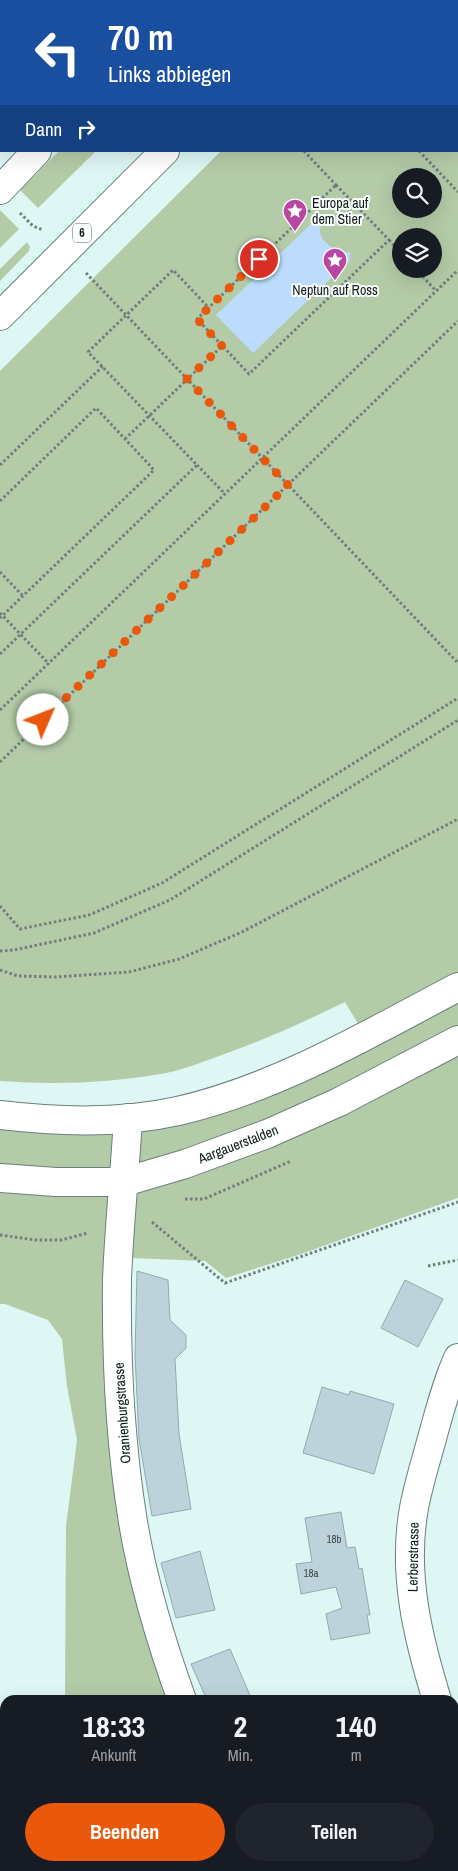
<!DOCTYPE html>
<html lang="de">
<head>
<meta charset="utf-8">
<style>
	body { margin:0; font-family:"Archivo Narrow",sans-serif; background:#20242c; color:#f1f3f6; height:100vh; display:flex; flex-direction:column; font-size:19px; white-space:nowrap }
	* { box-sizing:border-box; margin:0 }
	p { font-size:16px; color:#9ea1a6 }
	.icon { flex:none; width:28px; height:28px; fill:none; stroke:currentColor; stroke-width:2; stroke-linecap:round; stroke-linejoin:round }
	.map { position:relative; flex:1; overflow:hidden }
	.details { position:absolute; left:0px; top:1695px; width:459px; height:176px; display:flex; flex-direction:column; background:#171b24; border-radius:15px 15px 0 0; box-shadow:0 5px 20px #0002 }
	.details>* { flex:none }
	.banner { position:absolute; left:0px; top:0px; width:459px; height:152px; box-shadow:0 5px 20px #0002; background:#1a4fa0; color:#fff; overflow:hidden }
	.tools { position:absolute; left:392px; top:168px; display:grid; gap:10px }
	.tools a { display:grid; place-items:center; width:50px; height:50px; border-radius:50%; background:#171b24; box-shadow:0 5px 20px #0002; font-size:25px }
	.pin { position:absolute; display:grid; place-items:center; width:42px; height:42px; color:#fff; margin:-21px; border:2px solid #fff; border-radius:50%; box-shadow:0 1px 5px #0007 }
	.me { position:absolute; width:55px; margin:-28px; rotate:46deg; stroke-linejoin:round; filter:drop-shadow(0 0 4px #0008) }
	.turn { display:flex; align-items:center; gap:18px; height:105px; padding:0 25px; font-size:22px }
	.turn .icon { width:65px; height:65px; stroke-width:2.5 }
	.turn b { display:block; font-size:35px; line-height:42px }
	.then { display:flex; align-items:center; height:48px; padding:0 25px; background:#0003; gap:10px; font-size:19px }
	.eta { display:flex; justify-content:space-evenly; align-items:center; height:85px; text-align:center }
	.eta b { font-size:30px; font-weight:800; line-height:35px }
	.cta { display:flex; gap:10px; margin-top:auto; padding:10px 25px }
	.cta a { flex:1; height:58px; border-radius:30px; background:#ea580c; color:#fff; font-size:20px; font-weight:800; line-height:58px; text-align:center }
	.cta a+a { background:#20242c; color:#f1f3f6 }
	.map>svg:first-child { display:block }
	.green { fill:#b4cba8; fill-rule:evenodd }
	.water { fill:#bddcfd }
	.building { fill:#bdd2da; stroke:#95a9b1 }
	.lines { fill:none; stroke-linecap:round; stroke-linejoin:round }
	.minor-casing { stroke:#6a7f7e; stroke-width:30 }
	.major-casing { stroke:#6a7f7e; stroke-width:30 }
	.path { stroke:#707f7e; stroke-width:3; stroke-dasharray:2.5 2.5; stroke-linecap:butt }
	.minor { stroke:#fff; stroke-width:28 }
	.major { stroke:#fff; stroke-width:28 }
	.route { stroke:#ea580c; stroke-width:9; stroke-dasharray:0 16.2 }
	.labels { text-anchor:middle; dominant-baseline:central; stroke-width:4; stroke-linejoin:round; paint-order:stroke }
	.number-label { font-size:11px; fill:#3d494a }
	.shield { fill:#fafefe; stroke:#585f5e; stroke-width:1 }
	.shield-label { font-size:12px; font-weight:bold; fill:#121b1a }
	.poi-label { font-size:14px; fill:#121b1a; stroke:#fafefe; text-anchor:start }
	.street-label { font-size:14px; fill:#121b1a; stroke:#fafefe }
</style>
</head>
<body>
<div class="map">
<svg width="458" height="1871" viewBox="0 0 458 1871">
	<rect width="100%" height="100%" fill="#def6f4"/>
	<!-- green -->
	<path class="green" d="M 458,70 L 458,1198 L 298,1255 L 226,1278 L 205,1261 L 106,1257 L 129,1568 L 146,1634 L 168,1700 L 65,1700 L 66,1526 L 77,1440 L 67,1386 L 62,1339 L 48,1320 L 5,1304 L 0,1304 L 0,1118 L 116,1122 L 366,1037 L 345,1002 C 304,1022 262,1041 219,1056 C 200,1063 180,1071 160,1074 C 108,1083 53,1085 0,1081 L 0,371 L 221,151 L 458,151 ZM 401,176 L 434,176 L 434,209 L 401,209 ZM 401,236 L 434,236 L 434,269 L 401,269 Z
		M 59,151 L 96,151 L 38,208 L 20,190 Z
		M 0,210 L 19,229 L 0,248 Z
		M 27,242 L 30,247 L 29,251 L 0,281 L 0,269 Z
		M 140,1866 L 264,1866 L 268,1871 L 143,1871 Z"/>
	<!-- water -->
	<path class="water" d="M 320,221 L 322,223 C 314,240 333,249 346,253 L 349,251 L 351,254 L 349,256 L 350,260 L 253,353 L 216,315 L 311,224 Z"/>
	<!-- building -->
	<path class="building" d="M 137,1271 L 168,1280 L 170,1320 L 186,1335 L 186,1348 L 175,1359 L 179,1434 L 191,1509 L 152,1516 L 139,1439 L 135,1355 Z
		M 405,1280 L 443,1299 L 418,1347 L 381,1328 Z
		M 322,1387 L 349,1395 L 350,1391 L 394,1404 L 374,1474 L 303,1453 Z
		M 341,1512 L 347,1548 L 355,1547 L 359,1569 L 362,1568 L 370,1615 L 367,1615 L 370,1633 L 331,1640 L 326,1614 L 342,1608 L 336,1587 L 301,1594 L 296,1564 L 312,1562 L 305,1518 Z
		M 200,1551 L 215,1610 L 176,1618 L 161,1563 Z
		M 230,1649 L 252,1700 L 207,1700 L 191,1664 Z"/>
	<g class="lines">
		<defs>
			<path id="minor" d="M 393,0 L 394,1
				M 187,1 L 188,0
				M 0,53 L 1,54
				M 458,57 L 458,58
				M 0,190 L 37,151
				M 128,1118 C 125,1172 119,1226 117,1280 C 116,1361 120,1442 133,1522 C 143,1582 161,1642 182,1700
				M 0,1178 L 56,1182 L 124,1182 L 185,1164 L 267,1134 L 339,1102 L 458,1040
				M 437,1700 C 418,1638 402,1574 414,1508 C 418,1486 425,1464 431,1442 C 439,1413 446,1385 458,1358
				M 454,1741 L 458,1749
				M 281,1866 L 284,1871"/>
			<path id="major" d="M 315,1 L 316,0
				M 0,316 L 165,151
				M 0,1115 C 58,1122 120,1124 178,1111 C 278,1088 368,1034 458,987"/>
		</defs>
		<!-- minor casing -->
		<use href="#minor" class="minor-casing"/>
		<!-- major casing -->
		<use href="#major" class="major-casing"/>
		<!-- path -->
		<path class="path" d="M 458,120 L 458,121
			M 304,151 L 336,185
			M 419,151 L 458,192
			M 336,185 L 389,240 L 249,374 L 197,319 Z
			M 20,213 L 33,226 L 43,230
			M 389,240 L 401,253
			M 416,269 L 436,291
			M 86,273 L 458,663
			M 125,439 L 222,346
			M 0,465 L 103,366
			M 197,465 L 225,494
			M 0,501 L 96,408 L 154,470 L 0,618
			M 0,572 L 23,596
			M 0,613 L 49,664
			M 0,654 L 197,465 L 88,352 L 173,270 L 209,308
			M 0,710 L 458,270
			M 0,762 L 458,321
			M 0,906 L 20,929 L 89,915 L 162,883 L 458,698
			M 0,951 L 14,950 L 94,933 L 170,900 L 458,720
			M 0,970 L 18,976 L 56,977 L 129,972 L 179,959 L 242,932 L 458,819
			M 185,1199 L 204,1199 L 291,1161
			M 152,1222 L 225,1283 L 458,1202
			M 0,1235 L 36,1240 L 61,1240 L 88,1233
			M 428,1266 L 458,1260"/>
		<!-- minor -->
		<use href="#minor" class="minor"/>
		<!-- major -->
		<use href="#major" class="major"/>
	</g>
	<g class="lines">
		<!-- route -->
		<path class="route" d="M 43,720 L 288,485 L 187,379 L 222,346 L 197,319 L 259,259"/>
	</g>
	<!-- icons -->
	<defs>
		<symbol id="sight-pin" viewBox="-11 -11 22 30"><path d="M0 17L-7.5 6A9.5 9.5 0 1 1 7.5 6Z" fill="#b946a0" stroke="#fafefe"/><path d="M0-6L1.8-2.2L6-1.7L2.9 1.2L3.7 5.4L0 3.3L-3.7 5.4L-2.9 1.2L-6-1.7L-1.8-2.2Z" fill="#fff"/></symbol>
	</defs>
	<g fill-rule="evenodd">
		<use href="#sight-pin" x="281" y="197" width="28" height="38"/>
		<use href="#sight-pin" x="321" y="246" width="28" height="38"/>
	</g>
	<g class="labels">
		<!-- number labels -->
		<g class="number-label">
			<text x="334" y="1539">18b</text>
			<text x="311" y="1573">18a</text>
		</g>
		<!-- shield labels -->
		<rect class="shield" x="73" y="223.5" width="18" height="19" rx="4"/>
		<g class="shield-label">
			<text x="82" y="233">6</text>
		</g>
		<!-- poi labels -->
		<g class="poi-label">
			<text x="312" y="203">Europa auf<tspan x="312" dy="16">dem Stier</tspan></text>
			<text x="335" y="290" text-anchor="middle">Neptun auf Ross</text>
		</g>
		<!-- street labels -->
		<g class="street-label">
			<text transform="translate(238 1144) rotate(-21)">Aargauerstalden</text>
			<text transform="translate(122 1413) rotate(-94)">Oranienburgstrasse</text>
			<text transform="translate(413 1557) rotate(-89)">Lerberstrasse</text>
		</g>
	</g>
</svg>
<div class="tools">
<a><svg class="icon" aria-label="search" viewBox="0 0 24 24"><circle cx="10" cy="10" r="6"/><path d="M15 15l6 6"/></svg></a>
<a><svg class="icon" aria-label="layers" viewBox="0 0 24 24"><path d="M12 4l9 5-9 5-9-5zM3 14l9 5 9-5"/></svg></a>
</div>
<div class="pin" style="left:259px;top:259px;background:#d93025"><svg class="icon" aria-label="arrive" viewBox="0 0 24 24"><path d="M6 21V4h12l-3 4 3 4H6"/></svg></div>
<svg class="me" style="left:43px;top:720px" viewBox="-20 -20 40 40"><circle r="19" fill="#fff"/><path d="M0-13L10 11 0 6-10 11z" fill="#ea580c"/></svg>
<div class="banner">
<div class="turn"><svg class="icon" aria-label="left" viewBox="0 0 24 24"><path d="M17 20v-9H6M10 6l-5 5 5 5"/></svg><div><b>70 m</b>Links abbiegen</div></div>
<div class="then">Dann<svg class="icon" aria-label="right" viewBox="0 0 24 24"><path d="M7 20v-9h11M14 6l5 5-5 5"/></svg></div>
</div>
<section class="details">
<div class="eta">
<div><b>18:33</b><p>Ankunft</p></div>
<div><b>2</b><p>Min.</p></div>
<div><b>140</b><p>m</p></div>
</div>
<div class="cta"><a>Beenden</a><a>Teilen</a></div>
</section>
</div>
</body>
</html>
